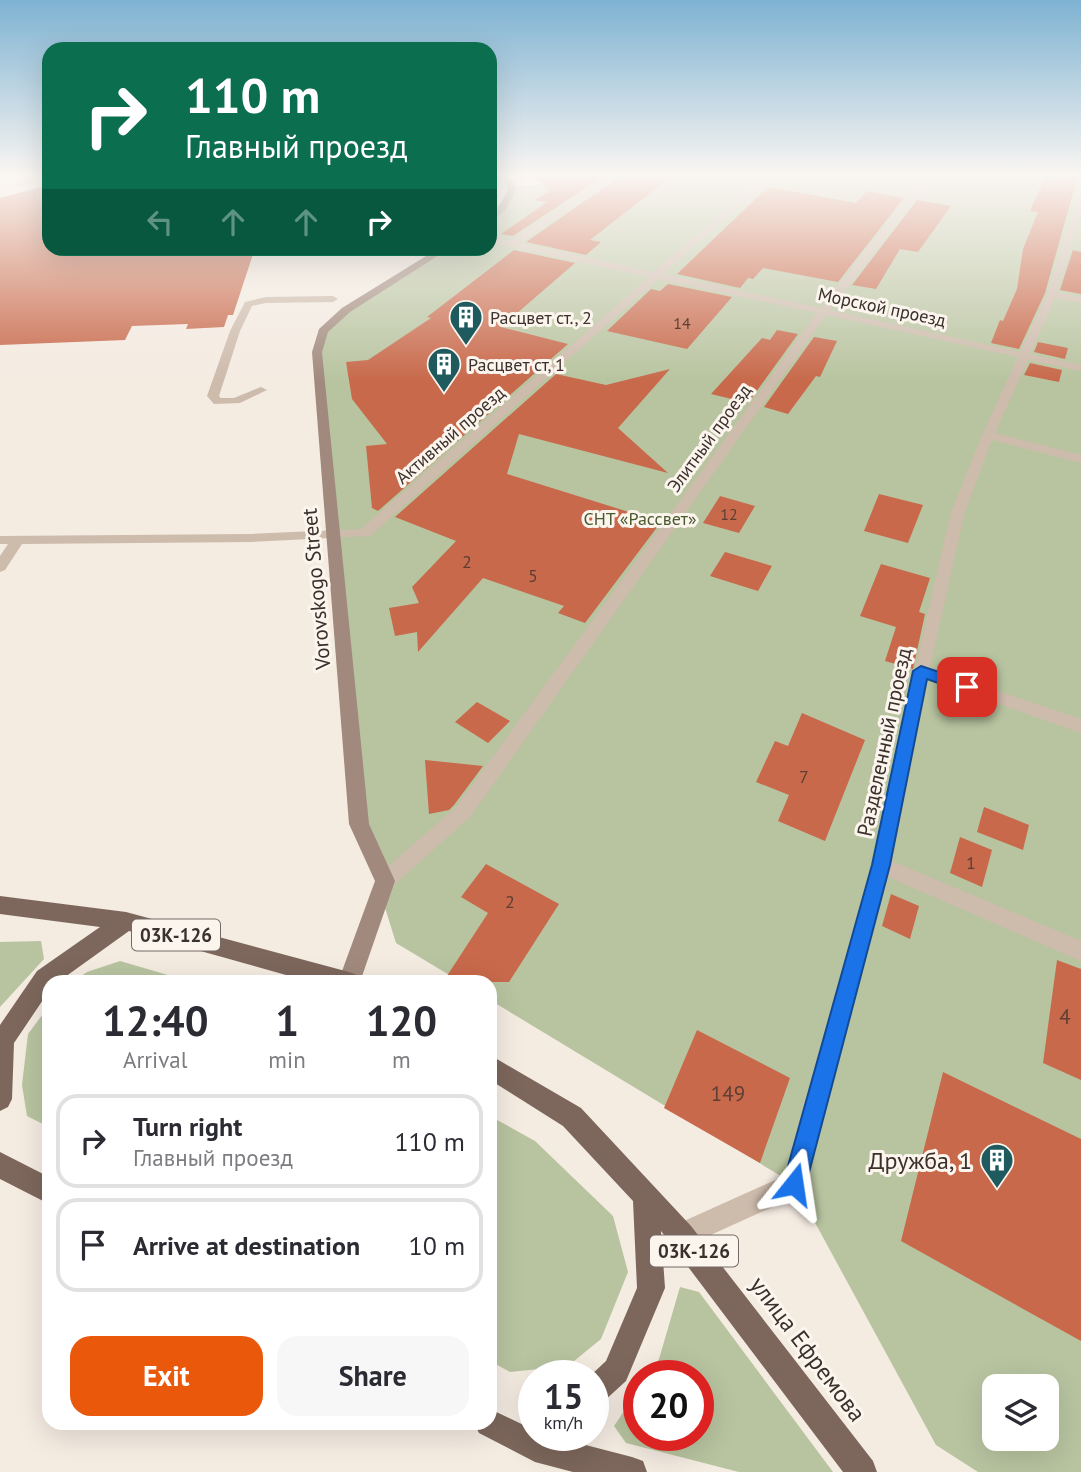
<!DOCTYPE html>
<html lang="en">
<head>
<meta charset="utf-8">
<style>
	body { margin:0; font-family:"PT Sans",sans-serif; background:#f7f7f7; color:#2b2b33; height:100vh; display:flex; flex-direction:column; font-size:26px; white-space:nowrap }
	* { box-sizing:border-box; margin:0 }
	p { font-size:23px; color:#7c7c81 }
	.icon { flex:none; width:38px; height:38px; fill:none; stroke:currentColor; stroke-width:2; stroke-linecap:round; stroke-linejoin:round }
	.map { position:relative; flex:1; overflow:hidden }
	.side { position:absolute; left:42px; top:975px; width:455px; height:455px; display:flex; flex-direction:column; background:#fff; border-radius:21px; box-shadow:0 7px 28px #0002 }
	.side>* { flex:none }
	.top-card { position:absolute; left:42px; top:42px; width:455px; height:214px; border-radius:21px; box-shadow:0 7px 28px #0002; background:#0b6e4f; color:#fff; overflow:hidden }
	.controls { position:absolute; left:982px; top:1374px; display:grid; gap:14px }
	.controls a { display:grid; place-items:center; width:77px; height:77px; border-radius:14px; background:#fff; box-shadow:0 7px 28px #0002; font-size:35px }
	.speed { position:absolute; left:518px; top:1360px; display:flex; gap:14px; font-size:35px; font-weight:700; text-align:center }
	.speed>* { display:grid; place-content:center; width:91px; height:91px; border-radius:50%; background:#fff; box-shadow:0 7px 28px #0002; line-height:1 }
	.speed small { font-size:18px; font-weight:400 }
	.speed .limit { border:10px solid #d22; background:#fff; color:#111 }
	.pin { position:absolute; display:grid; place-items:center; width:60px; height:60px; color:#fff; margin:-30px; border-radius:14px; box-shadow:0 4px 10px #0006 }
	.me { position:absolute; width:77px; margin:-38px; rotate:15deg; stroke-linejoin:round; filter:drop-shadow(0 0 5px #0008) }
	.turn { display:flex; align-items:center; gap:24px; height:147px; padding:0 28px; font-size:32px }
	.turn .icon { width:91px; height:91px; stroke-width:2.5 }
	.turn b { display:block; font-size:49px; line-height:60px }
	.lanes { display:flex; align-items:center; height:66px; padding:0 28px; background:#0003; justify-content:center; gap:35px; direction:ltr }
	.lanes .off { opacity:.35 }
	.eta { display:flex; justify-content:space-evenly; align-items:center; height:119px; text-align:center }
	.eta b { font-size:42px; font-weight:800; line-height:49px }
	.cta { display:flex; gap:14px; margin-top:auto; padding:14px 28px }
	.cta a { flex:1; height:80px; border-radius:21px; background:#ea580c; color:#fff; font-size:28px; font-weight:800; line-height:80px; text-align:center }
	.cta a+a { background:#f7f7f7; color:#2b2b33 }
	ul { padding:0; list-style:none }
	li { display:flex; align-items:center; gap:21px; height:94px; margin:0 14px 10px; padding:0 14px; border:4px solid #e1e1e2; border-radius:21px }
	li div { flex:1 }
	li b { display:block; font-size:26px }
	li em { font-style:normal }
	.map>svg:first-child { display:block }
	.green { fill:#b8c4a0; fill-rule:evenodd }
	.building { fill:#c8694b }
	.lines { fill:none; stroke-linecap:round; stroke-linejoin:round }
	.lane { fill:#cdbbac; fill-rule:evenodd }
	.secondary { fill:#a18a7d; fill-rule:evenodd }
	.primary { fill:#7d675c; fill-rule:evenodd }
	.route { fill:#1a73e8; stroke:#114b97; stroke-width:2 }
	.labels { text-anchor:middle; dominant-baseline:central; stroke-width:6; stroke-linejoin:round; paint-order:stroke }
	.far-number-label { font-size:16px; fill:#5e3e33 }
	.far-street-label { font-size:18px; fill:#3b302b; stroke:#fbf5ee }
	.far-poi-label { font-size:18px; fill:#3b302b; stroke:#fbf5ee; text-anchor:start }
	.far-park-label { font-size:18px; fill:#4a5a2e; stroke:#fbf5ee }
	.number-label { font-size:18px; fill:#5e3e33 }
	.shield { fill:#fbf5ee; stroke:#756b66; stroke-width:2 }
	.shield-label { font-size:19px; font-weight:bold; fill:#3b302b }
	.street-label { font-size:21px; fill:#3b302b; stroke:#fbf5ee }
	.near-number-label { font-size:21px; fill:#5e3e33 }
	.near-poi-label { font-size:24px; fill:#3b302b; stroke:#fbf5ee; text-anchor:end }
	.near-street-label { font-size:24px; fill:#3b302b; stroke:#fbf5ee }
</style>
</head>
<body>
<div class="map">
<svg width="1081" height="1472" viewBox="0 0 1081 1472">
	<rect width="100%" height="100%" fill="#f4ebe1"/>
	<!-- green -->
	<path class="green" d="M 604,175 L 1081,175 L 1081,1472 L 978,1472 L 936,1445 L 794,1184 L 490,1000 L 490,982 L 461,982 L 396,943 L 359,824 L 317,352 L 323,331 L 346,310 L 446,249 L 490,248 L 490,219 L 512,186 L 550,184 ZM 994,1386 L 1046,1386 L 1046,1438 L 994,1438 Z
		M 41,941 L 44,959 L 0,1007 L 0,942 Z
		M 120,961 L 192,982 L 73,982 L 87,972 Z
		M 49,1006 L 49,1127 L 27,1116 L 22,1085 L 28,1034 Z
		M 490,1116 L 535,1141 L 613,1216 L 628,1272 L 601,1339 L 568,1366 L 510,1372 L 490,1361 Z
		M 680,1287 L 699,1292 L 833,1472 L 739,1472 L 626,1443 L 614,1426 L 639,1389 L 639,1435 L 698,1435 L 698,1376 L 648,1375 L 659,1359 Z"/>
	<!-- building -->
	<path class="building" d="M 534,175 L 605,175 L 513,236 L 501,234 L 547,202 L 535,200 L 549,191 Z
		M 622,175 L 673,175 L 590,240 L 601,242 L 586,255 L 526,242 Z
		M 1046,175 L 1078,175 L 1045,293 L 1019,349 L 991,343 L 1000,320 L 1003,321 L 1017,289 L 1023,249 L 1038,212 L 1030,211 Z
		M 49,185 L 49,248 L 255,248 L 233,315 L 228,315 L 224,327 L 186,329 L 188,324 L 132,326 L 125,340 L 0,345 L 0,198 Z
		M 768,187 L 856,203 L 867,191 L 904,198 L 838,282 L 763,268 L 753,279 L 748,278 L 740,288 L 677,274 Z
		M 917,200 L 951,206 L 918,252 L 900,249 L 876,289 L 852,285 Z
		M 514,250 L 575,263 L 501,327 L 568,344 L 378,511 L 372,508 L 366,446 L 387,444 L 352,399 L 346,362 L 368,360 L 431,318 L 427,317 Z
		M 1073,250 L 1081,252 L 1081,294 L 1060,290 Z
		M 668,284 L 732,297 L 687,349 L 607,331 L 651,289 L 660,291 Z
		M 777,330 L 798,334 L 748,403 L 711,394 L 762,338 L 770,340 Z
		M 814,337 L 837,341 L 820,377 L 816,376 L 788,414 L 764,407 Z
		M 1038,342 L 1068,348 L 1065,359 L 1034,352 Z
		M 1030,363 L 1062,370 L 1059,382 L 1024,375 Z
		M 670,369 L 618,428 L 668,473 L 519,434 L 507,474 L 661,522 L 585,623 L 558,613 L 564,606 L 483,578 L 418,652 L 417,632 L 395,636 L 389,608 L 419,603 L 412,587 L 456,541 L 395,517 L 556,374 L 606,385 Z
		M 879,494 L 923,505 L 908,543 L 864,531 Z
		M 720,496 L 755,506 L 739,533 L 703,523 Z
		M 725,552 L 772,566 L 758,591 L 710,576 Z
		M 881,564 L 930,578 L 919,612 L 925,614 L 913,669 L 885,661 L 896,627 L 860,616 Z
		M 477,702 L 510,721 L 488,743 L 455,722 Z
		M 802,713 L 865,740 L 825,841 L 778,821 L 789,795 L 756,782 L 775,741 L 788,746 Z
		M 425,760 L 483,766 L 454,805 L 449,810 L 429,814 Z
		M 984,807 L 1029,825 L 1023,850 L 977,832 Z
		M 960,837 L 992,850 L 982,887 L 950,873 Z
		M 486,864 L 559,904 L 509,982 L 443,982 L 488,913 L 461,897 Z
		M 891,894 L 919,906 L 910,939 L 882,926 Z
		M 1057,960 L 1081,969 L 1081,1080 L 1043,1063 Z
		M 697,1030 L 790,1078 L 760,1163 L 664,1108 Z
		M 943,1072 L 1081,1139 L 1081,1341 L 901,1241 Z"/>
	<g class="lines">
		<!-- lane -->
		<path class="lane" d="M 41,175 L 49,175 L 49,177 L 20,186 L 16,184 Z
			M 610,175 L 619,175 L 519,243 L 654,272 L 765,175 L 774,175 L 663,274 L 821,308 L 925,175 L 933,175 L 830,310 L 1020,352 L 1047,294 L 1077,201 L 1081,199 L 1081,214 L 1057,292 L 1081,297 L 1081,303 L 1055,298 L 1030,354 L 1081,365 L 1081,371 L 1028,360 L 995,433 L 1081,455 L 1081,463 L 992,440 L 964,515 L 930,668 L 1081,719 L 1081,733 L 928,679 L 892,861 L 1081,941 L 1081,961 L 888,877 L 803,1193 L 682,1248 L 673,1244 L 669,1235 L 673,1226 L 784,1176 L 871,865 L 950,515 L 982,435 L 1018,357 L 826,315 L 470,817 L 392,887 L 385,890 L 378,887 L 375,881 L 378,875 L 456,807 L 817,313 L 658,279 L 370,536 L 251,542 L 22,544 L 5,570 L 0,572 L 0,556 L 8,544 L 0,544 L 0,536 L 251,534 L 361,529 L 649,277 L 490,242 L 490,236 L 511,241 Z
			M 266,297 L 333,296 L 338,299 L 333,302 L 266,303 L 252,306 L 240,331 L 219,396 L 221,398 L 234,398 L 261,387 L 267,390 L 240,403 L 214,404 L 207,396 L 230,331 L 245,302 Z"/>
		<!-- secondary -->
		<path class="secondary" d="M 500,175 L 508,175 L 516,186 C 513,201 504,214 490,222 L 490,215 C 499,206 506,199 508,186 Z
			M 439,248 L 450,248 L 350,312 L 328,332 L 322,352 L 369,824 L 395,881 L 360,982 L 338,982 L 375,881 L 349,824 L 312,352 L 319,329 L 342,308 Z"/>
		<!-- primary -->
		<path class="primary" d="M 0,896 L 126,912 L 349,972 L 357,975 L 360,982 L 311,982 L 129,931 L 58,982 L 49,982 L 49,991 L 14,1043 L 12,1099 L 8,1107 L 0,1111 L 0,1025 L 37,971 L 100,927 L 0,914 Z
			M 490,1055 L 581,1108 L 691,1226 L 873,1461 L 877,1472 L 843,1472 L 661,1231 L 665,1288 L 626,1381 L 603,1402 L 593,1406 L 593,1376 L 590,1376 L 606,1361 L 637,1288 L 633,1201 L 563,1126 L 490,1080 Z
			M 0,1152 L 49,1177 L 49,1204 L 0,1179 Z
			M 490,1409 L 534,1430 L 534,1435 L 547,1435 L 632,1457 L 643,1461 L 647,1472 L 573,1472 L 535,1462 L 479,1433 L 474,1423 L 490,1423 Z"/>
	</g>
	<!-- sky -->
	<linearGradient id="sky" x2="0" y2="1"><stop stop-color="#7eb2d2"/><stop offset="0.46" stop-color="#faf6f2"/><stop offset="1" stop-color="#faf6f2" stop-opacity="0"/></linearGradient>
	<rect width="1081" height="381" fill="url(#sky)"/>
	<!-- route -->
	<path class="route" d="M 921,666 L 972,683 L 974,687 L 967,693 L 927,679 L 890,865 L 806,1184 L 802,1193 L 794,1196 L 786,1193 L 783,1184 L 872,865 L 913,671 Z"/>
	<!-- icons -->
	<defs>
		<symbol id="building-pin" viewBox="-11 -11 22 30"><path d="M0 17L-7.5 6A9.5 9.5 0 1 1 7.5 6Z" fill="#1f5a5e" stroke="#fbf5ee"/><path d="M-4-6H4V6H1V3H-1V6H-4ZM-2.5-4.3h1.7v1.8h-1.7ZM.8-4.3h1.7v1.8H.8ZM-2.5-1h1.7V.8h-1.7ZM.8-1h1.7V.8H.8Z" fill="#fff"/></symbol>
	</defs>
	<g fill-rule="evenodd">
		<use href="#building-pin" x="447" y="298" width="38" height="52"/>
		<use href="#building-pin" x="425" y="345" width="38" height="52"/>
		<use href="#building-pin" x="978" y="1141" width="38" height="52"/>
	</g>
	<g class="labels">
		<!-- far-number labels -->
		<g class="far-number-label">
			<text x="682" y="323">14</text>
			<text x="729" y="514">12</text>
		</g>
		<!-- far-street labels -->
		<g class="far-street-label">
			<text transform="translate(882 307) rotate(12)">Морской проезд</text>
			<text transform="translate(450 435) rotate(-41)">Активный проезд</text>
			<text transform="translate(709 438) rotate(-54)">Элитный проезд</text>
		</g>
		<!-- far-poi labels -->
		<g class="far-poi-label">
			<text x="490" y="317">Расцвет ст., 2</text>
			<text x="468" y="364">Расцвет ст, 1</text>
		</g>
		<!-- far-park labels -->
		<g class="far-park-label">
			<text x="640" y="518">СНТ «Рассвет»</text>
		</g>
		<!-- number labels -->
		<g class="number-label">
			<text x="467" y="561">2</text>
			<text x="533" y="575">5</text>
			<text x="804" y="776">7</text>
			<text x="971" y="862">1</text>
			<text x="510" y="901">2</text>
		</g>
		<!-- shield labels -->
		<g class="shield">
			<rect x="132" y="919.5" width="88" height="31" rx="5"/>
			<rect x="650" y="1235.5" width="88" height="31" rx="5"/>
		</g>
		<g class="shield-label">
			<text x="176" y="935">03К-126</text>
			<text x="694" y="1251">03К-126</text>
		</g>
		<!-- street labels -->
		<g class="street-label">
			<text transform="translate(316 589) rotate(-95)">Vorovskogo Street</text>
			<text transform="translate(884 742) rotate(-78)">Разделенный проезд</text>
		</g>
		<!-- near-number labels -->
		<g class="near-number-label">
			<text x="1065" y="1016">4</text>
			<text x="728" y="1093">149</text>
		</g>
		<!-- near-poi labels -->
		<g class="near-poi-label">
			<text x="972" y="1160">Дружба, 1</text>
		</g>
		<!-- near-street labels -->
		<g class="near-street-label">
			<text transform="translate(808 1349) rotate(53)">улица Ефремова</text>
		</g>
	</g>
</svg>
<div class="controls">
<a><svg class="icon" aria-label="layers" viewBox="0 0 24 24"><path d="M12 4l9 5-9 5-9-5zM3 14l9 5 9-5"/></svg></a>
</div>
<div class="speed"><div>15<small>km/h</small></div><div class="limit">20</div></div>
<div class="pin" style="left:967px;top:687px;background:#d93025"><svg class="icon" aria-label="arrive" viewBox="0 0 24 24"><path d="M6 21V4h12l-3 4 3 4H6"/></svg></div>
<svg class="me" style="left:794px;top:1184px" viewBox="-20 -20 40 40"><path d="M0-17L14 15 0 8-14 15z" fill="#1a73e8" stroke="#fff" stroke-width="4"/></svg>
<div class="top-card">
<div class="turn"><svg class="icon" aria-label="right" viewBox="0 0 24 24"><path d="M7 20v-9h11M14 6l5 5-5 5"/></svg><div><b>110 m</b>Главный проезд</div></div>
<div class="lanes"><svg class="icon off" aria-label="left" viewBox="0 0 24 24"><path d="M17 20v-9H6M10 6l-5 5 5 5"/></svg><svg class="icon off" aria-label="ahead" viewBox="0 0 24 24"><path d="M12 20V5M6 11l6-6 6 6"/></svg><svg class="icon off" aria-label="ahead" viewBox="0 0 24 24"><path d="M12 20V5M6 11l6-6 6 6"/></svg><svg class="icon" aria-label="right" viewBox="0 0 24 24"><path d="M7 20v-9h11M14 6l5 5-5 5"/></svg></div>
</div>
<section class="side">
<div class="eta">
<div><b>12:40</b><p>Arrival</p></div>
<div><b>1</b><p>min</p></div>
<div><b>120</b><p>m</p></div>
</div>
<ul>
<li><svg class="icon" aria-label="right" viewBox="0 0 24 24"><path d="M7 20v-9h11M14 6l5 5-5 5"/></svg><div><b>Turn right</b><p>Главный проезд</p></div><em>110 m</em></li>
<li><svg class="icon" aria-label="arrive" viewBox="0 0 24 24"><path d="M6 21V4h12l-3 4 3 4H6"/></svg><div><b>Arrive at destination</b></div><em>10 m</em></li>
</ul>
<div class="cta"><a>Exit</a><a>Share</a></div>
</section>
</div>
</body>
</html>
